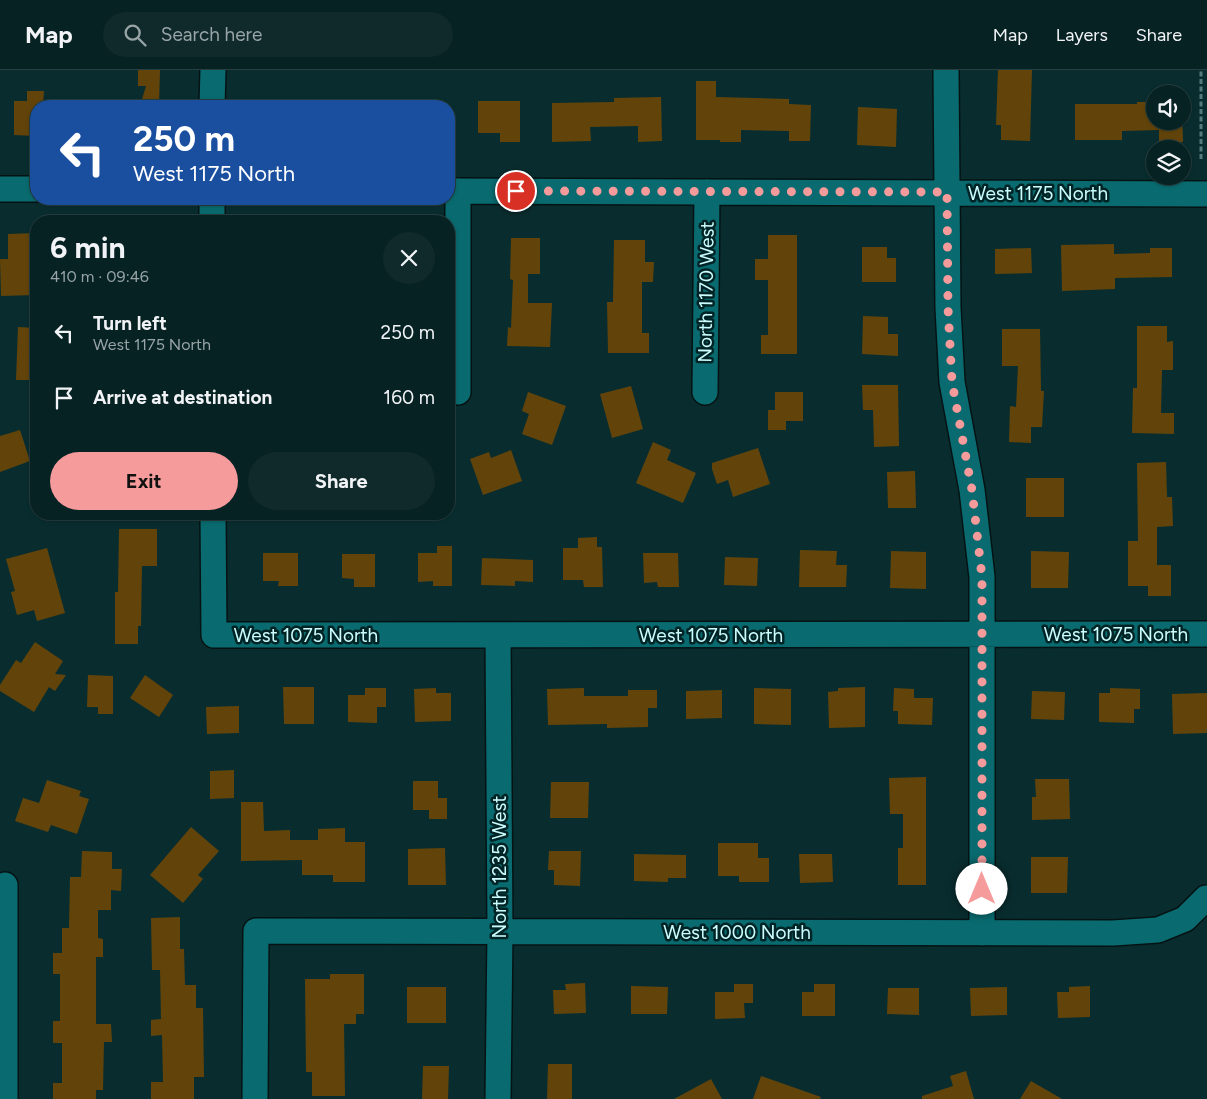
<!DOCTYPE html>
<html lang="en">
<head>
<meta charset="utf-8">
<style>
	body { margin:0; font-family:Figtree,sans-serif; background:#102a2b; color:#f1f3f6; height:100vh; display:flex; flex-direction:column; font-size:19px; white-space:nowrap }
	* { box-sizing:border-box; margin:0 }
	p { font-size:16px; color:#98a4a6 }
	.icon { flex:none; width:28px; height:28px; fill:none; stroke:currentColor; stroke-width:2; stroke-linecap:round; stroke-linejoin:round }
	.map { position:relative; flex:1; overflow:hidden }
	.drawer { position:absolute; left:30px; top:145px; width:425px; height:305px; display:flex; flex-direction:column; background:#072223; border-radius:20px; box-shadow:0 1px 4px #0004,0 0 0 1px #283f41 }
	.drawer>* { flex:none }
	.hud { position:absolute; left:30px; top:30px; width:425px; height:105px; border-radius:20px; box-shadow:0 1px 4px #0004,0 0 0 1px #283f41; background:#1a4fa0; color:#fff; overflow:hidden }
	.fabs { position:absolute; left:1146px; top:15px; display:grid; gap:10px }
	.fabs a { display:grid; place-items:center; width:45px; height:45px; border-radius:50%; background:#072223; box-shadow:0 1px 4px #0004,0 0 0 1px #283f41; font-size:25px }
	.pin { position:absolute; display:grid; place-items:center; width:42px; height:42px; color:#fff; margin:-21px; border:2px solid #fff; border-radius:50%; box-shadow:0 1px 5px #0007 }
	.me { position:absolute; width:55px; margin:-28px; rotate:0deg; stroke-linejoin:round; filter:drop-shadow(0 0 4px #0008) }
	.turn { display:flex; align-items:center; gap:18px; height:105px; padding:0 20px; font-size:22px }
	.turn .icon { width:65px; height:65px; stroke-width:2.5 }
	.turn b { display:block; font-size:35px; line-height:42px }
	.round { display:grid; place-items:center; flex:none; width:52px; height:52px; border-radius:26px; background:#102a2b }
	.headline { display:flex; align-items:center; justify-content:space-between; height:85px; padding:0 20px }
	h1 { font-size:30px; font-weight:700; line-height:38px }
	.action { display:flex; gap:10px; margin-top:auto; padding:10px 20px }
	.action a { flex:1; height:58px; border-radius:30px; background:#f59b9c; color:#111; font-size:20px; font-weight:700; line-height:58px; text-align:center }
	.action a+a { background:#102a2b; color:#f1f3f6 }
	ul { padding:0; list-style:none }
	li { display:flex; align-items:center; gap:15px; height:65px; padding:0 20px }
	li div { flex:1 }
	li b { display:block; font-size:19px }
	li em { font-style:normal }
	header { display:flex; align-items:center; gap:30px; box-sizing:border-box; height:70px; padding:0 25px; background:#072223; border-bottom:1px solid #283f41 }
	header strong { font-size:24px }
	nav { display:flex; gap:28px; margin-inline-start:auto; font-size:18px }
	.search { width:350px; height:45px; background:#102a2b; display:flex; align-items:center; gap:12px; box-sizing:border-box; padding:0 18px; border-radius:28px; color:#98a4a6; font-size:19px }
	.map>svg:first-child { display:block }
	.building { fill:#62440b }
	.lines { fill:none; stroke-linecap:round; stroke-linejoin:round }
	.minor-casing { stroke:#061314; stroke-width:28 }
	.path { stroke:#527b7d; stroke-width:3; stroke-dasharray:5 2.5; stroke-linecap:butt }
	.minor { stroke:#096b6f; stroke-width:25 }
	.route { stroke:#f59b9c; stroke-width:9; stroke-dasharray:0 16.2 }
	.labels { text-anchor:middle; dominant-baseline:central; stroke-width:5; stroke-linejoin:round; paint-order:stroke }
	.street-label { font-size:19px; fill:#cbfcfe; stroke:#002425 }
</style>
</head>
<body>
<header>
<strong>Map</strong>
<div class="search"><svg class="icon" aria-label="search" viewBox="0 0 24 24"><circle cx="10" cy="10" r="6"/><path d="M15 15l6 6"/></svg>Search here</div>
<nav><a>Map</a><a>Layers</a><a>Share</a></nav>
</header>
<div class="map">
<svg width="1207" height="1029" viewBox="0 0 1207 1029">
	<rect width="100%" height="100%" fill="#092d2f"/>
	<!-- building -->
	<path class="building" d="M 138,0 L 160,0 L 159,36 L 140,36 L 146,16 L 138,16 Z
		M 998,0 L 1032,0 L 1030,71 L 1001,70 L 1001,55 L 996,55 Z
		M 696,11 L 716,11 L 716,27 L 789,29 L 789,34 L 811,35 L 810,71 L 789,71 L 789,61 L 741,60 L 741,72 L 720,72 L 720,70 L 696,70 Z
		M 27,21 L 44,21 L 43,36 L 36,36 L 36,66 L 14,65 L 14,31 L 27,31 Z
		M 661,27 L 662,71 L 638,72 L 638,56 L 590,57 L 591,71 L 552,72 L 552,33 L 614,32 L 614,28 Z
		M 478,31 L 520,31 L 520,72 L 500,72 L 500,63 L 478,63 Z
		M 1137,32 L 1155,32 L 1155,51 L 1182,51 L 1182,39 L 1183,72 L 1159,73 L 1159,60 L 1122,61 L 1122,70 L 1075,70 L 1075,34 L 1137,34 Z
		M 858,37 L 897,39 L 896,77 L 857,75 Z
		M 36,163 L 36,225 L 1,226 L 0,189 L 8,189 L 8,164 Z
		M 768,165 L 797,165 L 797,284 L 761,284 L 761,265 L 768,265 L 768,210 L 755,210 L 755,189 L 768,189 Z
		M 511,168 L 540,168 L 540,204 L 528,204 L 528,233 L 552,233 L 550,277 L 507,276 L 508,257 L 511,258 L 513,210 L 510,209 Z
		M 614,170 L 645,170 L 645,192 L 654,192 L 653,212 L 642,212 L 642,263 L 649,263 L 649,283 L 608,283 L 607,232 L 613,232 Z
		M 1114,174 L 1114,184 L 1150,183 L 1150,178 L 1172,178 L 1172,207 L 1115,208 L 1115,219 L 1062,221 L 1061,175 Z
		M 862,177 L 887,177 L 887,188 L 896,188 L 896,212 L 862,212 Z
		M 1031,178 L 1032,203 L 995,204 L 995,179 Z
		M 863,246 L 888,247 L 888,264 L 898,264 L 898,286 L 862,284 Z
		M 1137,256 L 1167,256 L 1167,272 L 1173,271 L 1173,300 L 1162,300 L 1161,343 L 1174,343 L 1174,364 L 1132,363 L 1133,318 L 1137,318 Z
		M 18,257 L 36,258 L 36,310 L 16,310 Z
		M 1002,259 L 1040,259 L 1041,321 L 1044,321 L 1042,357 L 1031,357 L 1031,373 L 1009,372 L 1010,336 L 1016,337 L 1018,296 L 1002,296 Z
		M 862,315 L 898,315 L 899,376 L 874,377 L 873,340 L 863,340 Z
		M 631,316 L 643,359 L 612,368 L 600,324 Z
		M 528,322 L 566,336 L 552,375 L 522,364 L 529,344 L 522,341 Z
		M 775,322 L 803,322 L 803,351 L 786,351 L 786,360 L 768,360 L 768,340 L 775,340 Z
		M 20,360 L 30,391 L 0,402 L 0,366 Z
		M 653,372 L 671,380 L 667,390 L 696,403 L 683,433 L 636,413 Z
		M 758,378 L 770,414 L 733,427 L 728,410 L 717,414 L 712,399 L 712,393 Z
		M 511,380 L 522,411 L 483,425 L 470,389 L 489,382 L 491,388 Z
		M 1166,392 L 1167,427 L 1172,427 L 1173,456 L 1157,457 L 1157,495 L 1171,495 L 1171,526 L 1148,526 L 1148,516 L 1128,516 L 1128,471 L 1138,471 L 1137,393 Z
		M 915,401 L 916,438 L 888,438 L 887,402 Z
		M 1026,408 L 1064,408 L 1064,447 L 1026,447 Z
		M 119,459 L 157,459 L 157,496 L 142,496 L 141,556 L 138,556 L 138,574 L 115,574 L 115,522 L 118,522 Z
		M 597,467 L 597,477 L 602,477 L 603,517 L 584,517 L 583,510 L 563,510 L 563,478 L 578,478 L 578,468 Z
		M 437,476 L 452,476 L 452,516 L 433,516 L 433,511 L 418,512 L 418,483 L 437,483 Z
		M 47,478 L 65,543 L 37,551 L 34,540 L 17,545 L 11,522 L 15,521 L 6,489 Z
		M 800,480 L 837,481 L 836,495 L 847,495 L 846,517 L 799,517 Z
		M 891,481 L 926,482 L 926,519 L 890,518 Z
		M 1031,481 L 1069,482 L 1068,518 L 1031,518 Z
		M 263,483 L 298,483 L 298,516 L 278,516 L 279,511 L 263,511 Z
		M 643,483 L 678,483 L 679,517 L 658,517 L 657,512 L 644,513 Z
		M 342,484 L 375,484 L 375,517 L 354,517 L 354,509 L 342,508 Z
		M 725,487 L 758,488 L 757,516 L 724,515 Z
		M 482,488 L 533,490 L 533,512 L 515,511 L 515,516 L 481,515 Z
		M 35,572 L 63,591 L 55,604 L 66,605 L 55,621 L 49,617 L 34,642 L 0,621 L 0,615 L 16,590 L 21,593 Z
		M 88,605 L 113,606 L 113,644 L 98,644 L 98,637 L 87,637 Z
		M 145,605 L 173,625 L 159,647 L 130,628 Z
		M 283,617 L 314,617 L 314,654 L 284,654 Z
		M 865,617 L 865,657 L 829,658 L 828,622 L 838,621 L 838,618 Z
		M 365,618 L 386,618 L 386,637 L 377,637 L 377,653 L 348,652 L 348,625 L 365,625 Z
		M 436,618 L 436,623 L 451,623 L 451,651 L 415,652 L 414,619 Z
		M 584,618 L 584,626 L 628,626 L 628,620 L 657,620 L 657,638 L 648,638 L 648,657 L 607,658 L 607,654 L 548,655 L 547,619 Z
		M 754,618 L 791,619 L 791,655 L 754,654 Z
		M 894,618 L 914,619 L 914,628 L 933,628 L 932,655 L 898,654 L 898,641 L 893,641 Z
		M 1110,618 L 1140,619 L 1140,639 L 1134,639 L 1134,653 L 1099,652 L 1099,623 L 1110,623 Z
		M 722,620 L 722,648 L 686,649 L 686,621 Z
		M 1032,621 L 1065,622 L 1064,650 L 1031,649 Z
		M 1207,623 L 1207,663 L 1173,664 L 1172,624 Z
		M 239,636 L 239,663 L 207,664 L 206,637 Z
		M 234,700 L 234,728 L 210,729 L 210,701 Z
		M 926,707 L 926,815 L 898,815 L 898,778 L 903,778 L 903,744 L 890,744 L 889,708 Z
		M 1035,709 L 1069,709 L 1070,749 L 1032,750 L 1032,727 L 1036,727 Z
		M 47,710 L 81,721 L 79,726 L 89,729 L 77,764 L 51,755 L 48,762 L 15,751 L 23,728 L 39,733 Z
		M 413,711 L 438,711 L 438,728 L 447,728 L 447,749 L 429,749 L 429,740 L 413,740 Z
		M 551,712 L 589,712 L 588,748 L 550,748 Z
		M 241,732 L 263,732 L 264,761 L 290,760 L 290,770 L 318,770 L 318,759 L 345,758 L 345,772 L 365,772 L 365,812 L 333,812 L 333,805 L 302,805 L 302,790 L 241,791 Z
		M 191,757 L 219,781 L 198,805 L 203,809 L 183,833 L 150,805 Z
		M 718,773 L 758,773 L 758,788 L 769,788 L 769,812 L 739,812 L 739,806 L 718,806 Z
		M 445,778 L 446,815 L 408,815 L 408,779 Z
		M 82,781 L 112,782 L 112,799 L 122,799 L 121,821 L 111,820 L 111,840 L 98,840 L 98,868 L 103,869 L 103,887 L 96,887 L 96,954 L 111,954 L 112,972 L 104,972 L 103,1020 L 96,1020 L 96,1029 L 53,1029 L 53,1013 L 62,1013 L 62,973 L 53,973 L 53,951 L 60,951 L 60,904 L 53,904 L 53,883 L 62,883 L 62,858 L 69,858 L 70,807 L 81,807 Z
		M 549,781 L 581,781 L 580,816 L 554,815 L 554,800 L 548,800 Z
		M 634,784 L 686,785 L 686,808 L 668,808 L 668,812 L 634,811 Z
		M 799,784 L 832,784 L 833,812 L 800,813 Z
		M 1031,787 L 1068,787 L 1067,823 L 1031,823 Z
		M 180,847 L 180,879 L 184,879 L 185,915 L 196,915 L 196,938 L 203,938 L 204,1007 L 194,1007 L 194,1029 L 151,1029 L 151,1012 L 163,1012 L 162,965 L 151,966 L 151,950 L 161,949 L 160,900 L 152,900 L 151,848 Z
		M 330,904 L 364,904 L 364,944 L 356,944 L 356,954 L 344,954 L 345,1026 L 312,1026 L 312,1002 L 306,1002 L 305,909 L 330,909 Z
		M 585,913 L 586,943 L 554,944 L 553,920 L 566,920 L 565,914 Z
		M 734,914 L 753,914 L 753,933 L 744,933 L 745,948 L 715,949 L 715,922 L 734,922 Z
		M 814,914 L 835,914 L 835,946 L 802,946 L 802,922 L 814,922 Z
		M 631,916 L 668,917 L 667,944 L 631,944 Z
		M 1090,916 L 1090,947 L 1058,948 L 1057,922 L 1069,922 L 1069,917 Z
		M 407,917 L 446,917 L 446,953 L 407,953 Z
		M 1007,917 L 1007,945 L 971,946 L 970,918 Z
		M 888,918 L 919,918 L 919,945 L 887,944 Z
		M 548,994 L 572,994 L 572,1029 L 547,1029 Z
		M 423,996 L 449,996 L 448,1029 L 422,1029 Z
		M 966,1001 L 974,1029 L 922,1029 L 922,1026 L 953,1016 L 950,1006 Z
		M 761,1006 L 821,1027 L 820,1029 L 753,1029 Z
		M 711,1009 L 722,1029 L 674,1029 Z
		M 1031,1011 L 1062,1029 L 1020,1029 Z"/>
	<g class="lines">
		<defs>
			<path id="minor" d="M 946,0 L 948,238 L 952,312 L 972,420 L 982,507 L 982,863
				M 212,36 L 213,0
				M 0,119 L 36,119
				M 449,121 L 1207,124
				M 212,129 L 212,151
				M 458,322 L 458,121
				M 705,322 L 707,122
				M 213,444 L 214,565 L 1207,564
				M 5,1029 L 5,815
				M 255,1029 L 256,861 L 1113,863 L 1158,860 L 1185,849 L 1206,828
				M 498,1029 L 500,862 L 498,565"/>
		</defs>
		<!-- minor casing -->
		<use href="#minor" class="minor-casing"/>
		<!-- path -->
		<path class="path" d="M 1201,89 L 1201,0"/>
		<!-- minor -->
		<use href="#minor" class="minor"/>
	</g>
	<g class="lines">
		<!-- route -->
		<path class="route" d="M 516,121 L 947,122 L 948,238 L 952,312 L 972,420 L 982,507 L 982,819"/>
	</g>
	<g class="labels">
		<!-- street labels -->
		<g class="street-label">
			<text x="1038" y="123">West 1175 North</text>
			<text transform="translate(706 222) rotate(-89)">North 1170 West</text>
			<text x="1116" y="564">West 1075 North</text>
			<text x="306" y="565">West 1075 North</text>
			<text x="711" y="565">West 1075 North</text>
			<text transform="translate(499 797) rotate(-90)">North 1235 West</text>
			<text x="737" y="862">West 1000 North</text>
		</g>
	</g>
</svg>
<div class="fabs">
<a><svg class="icon" aria-label="sound" viewBox="0 0 24 24"><path d="M4 9h4l5-4v14l-5-4H4zM17 9q2 3 0 6"/></svg></a>
<a><svg class="icon" aria-label="layers" viewBox="0 0 24 24"><path d="M12 4l9 5-9 5-9-5zM3 14l9 5 9-5"/></svg></a>
</div>
<div class="pin" style="left:516px;top:121px;background:#d93025"><svg class="icon" aria-label="arrive" viewBox="0 0 24 24"><path d="M6 21V4h12l-3 4 3 4H6"/></svg></div>
<svg class="me" style="left:982px;top:819px" viewBox="-20 -20 40 40"><circle r="19" fill="#fff"/><path d="M0-13L10 11 0 6-10 11z" fill="#f59b9c"/></svg>
<div class="hud">
<div class="turn"><svg class="icon" aria-label="left" viewBox="0 0 24 24"><path d="M17 20v-9H6M10 6l-5 5 5 5"/></svg><div><b>250 m</b>West 1175 North</div></div>
</div>
<section class="drawer">
<div class="headline"><div><h1>6 min</h1><p>410 m · 09:46</p></div><a class="round"><svg class="icon" aria-label="close" viewBox="0 0 24 24"><path d="M6 6l12 12M18 6L6 18"/></svg></a></div>
<ul>
<li><svg class="icon" aria-label="left" viewBox="0 0 24 24"><path d="M17 20v-9H6M10 6l-5 5 5 5"/></svg><div><b>Turn left</b><p>West 1175 North</p></div><em>250 m</em></li>
<li><svg class="icon" aria-label="arrive" viewBox="0 0 24 24"><path d="M6 21V4h12l-3 4 3 4H6"/></svg><div><b>Arrive at destination</b></div><em>160 m</em></li>
</ul>
<div class="action"><a>Exit</a><a>Share</a></div>
</section>
</div>
</body>
</html>
